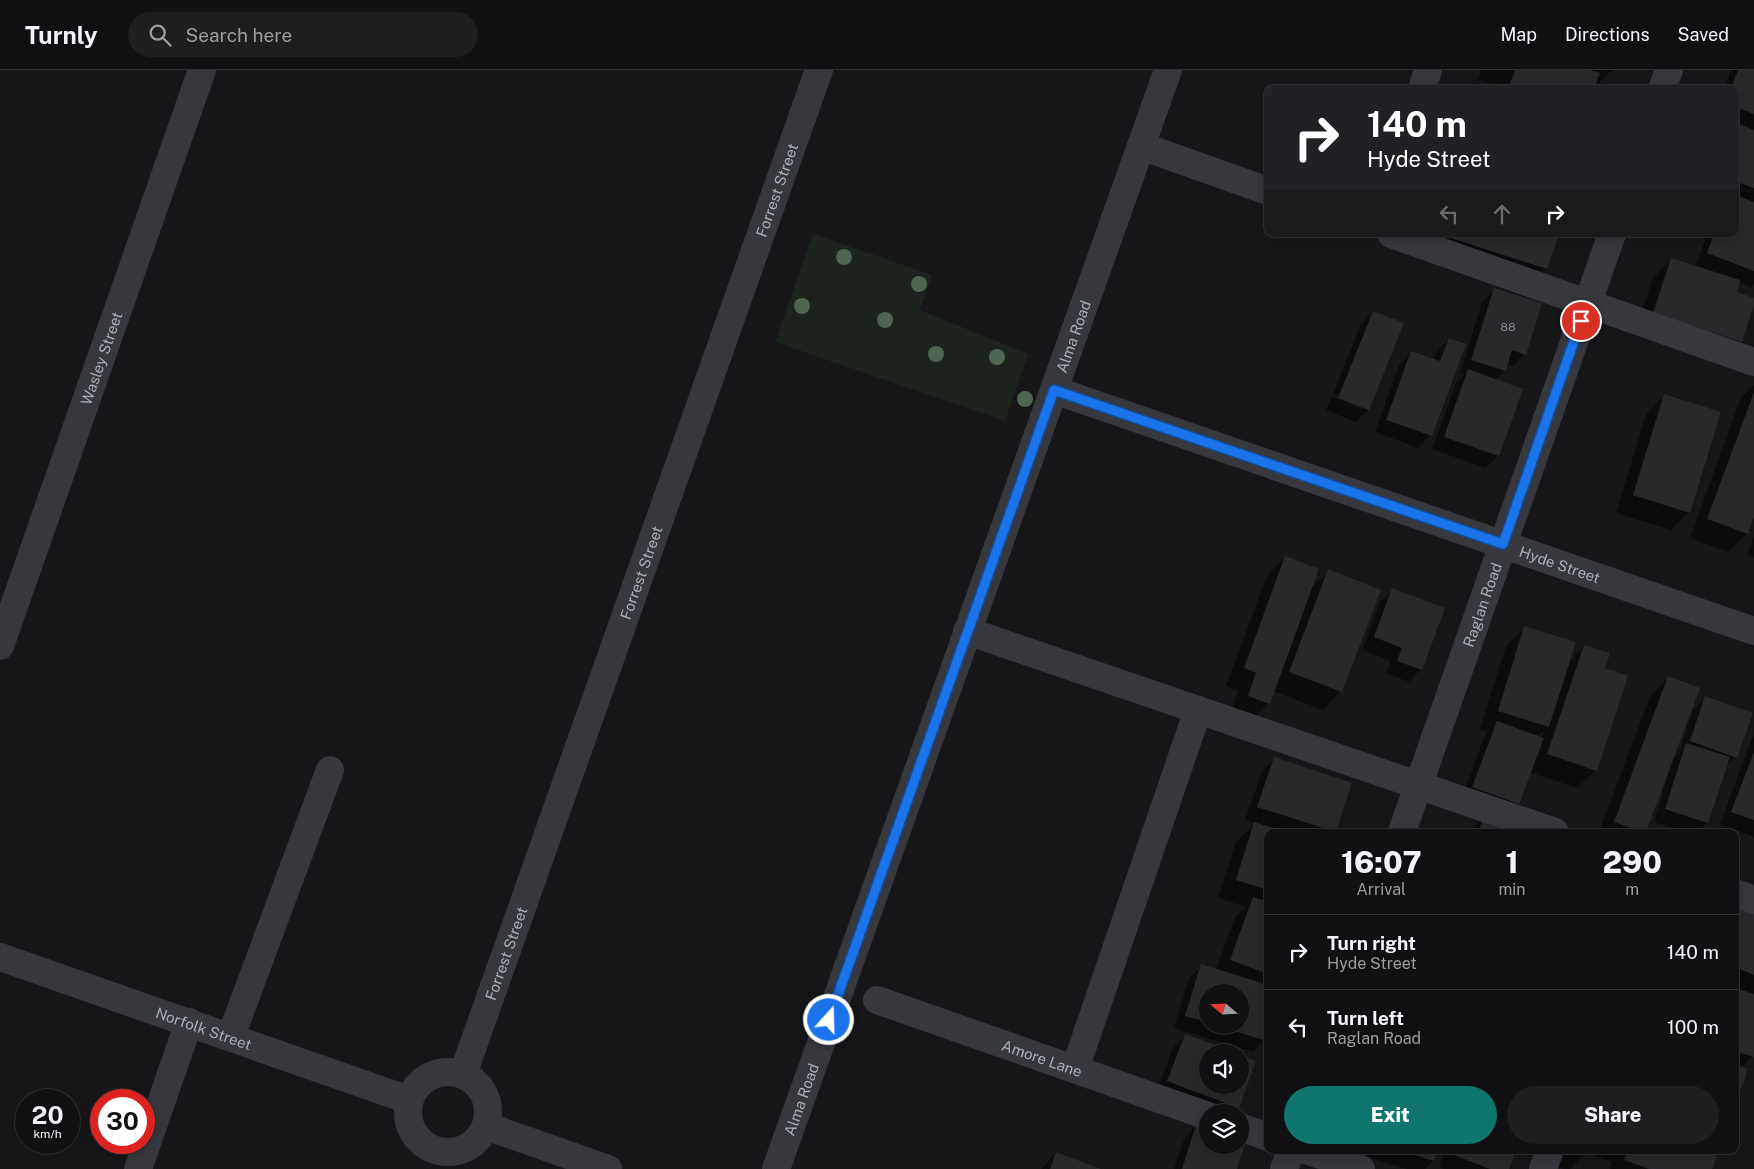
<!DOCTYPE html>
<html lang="en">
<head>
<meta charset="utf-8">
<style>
	body { margin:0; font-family:"Public Sans",sans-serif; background:#1e1e20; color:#f1f3f6; height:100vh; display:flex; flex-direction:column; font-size:19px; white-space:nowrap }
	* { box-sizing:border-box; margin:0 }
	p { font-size:16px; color:#9c9d9f }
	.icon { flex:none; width:28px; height:28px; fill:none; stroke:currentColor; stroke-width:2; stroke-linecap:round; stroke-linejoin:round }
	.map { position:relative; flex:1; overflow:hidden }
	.sheet { position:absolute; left:1264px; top:759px; width:475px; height:325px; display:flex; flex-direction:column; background:#101012; border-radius:10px; box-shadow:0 2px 12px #0003,0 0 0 1px #303032 }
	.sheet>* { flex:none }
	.guide { position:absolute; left:1264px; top:15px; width:475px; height:152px; border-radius:10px; box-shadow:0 2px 12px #0003,0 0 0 1px #303032; background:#202124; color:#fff; overflow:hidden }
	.needle { width:32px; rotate:289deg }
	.fabs { position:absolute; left:1199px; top:914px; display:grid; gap:10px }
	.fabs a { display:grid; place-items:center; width:50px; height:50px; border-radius:50%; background:#101012; box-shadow:0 2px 12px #0003,0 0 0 1px #303032; font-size:25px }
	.speed { position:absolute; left:15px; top:1019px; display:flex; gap:10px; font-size:25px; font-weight:700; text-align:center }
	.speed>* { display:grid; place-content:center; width:65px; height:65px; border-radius:50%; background:#101012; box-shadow:0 2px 12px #0003,0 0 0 1px #303032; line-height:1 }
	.speed small { font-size:12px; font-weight:400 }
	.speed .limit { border:8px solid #d22; background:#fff; color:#111 }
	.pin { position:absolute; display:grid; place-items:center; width:42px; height:42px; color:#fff; margin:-21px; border:2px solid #fff; border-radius:50%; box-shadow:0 1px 5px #0007 }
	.me { position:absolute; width:55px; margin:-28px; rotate:20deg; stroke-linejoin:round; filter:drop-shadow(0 0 4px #0008) }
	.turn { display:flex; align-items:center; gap:18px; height:105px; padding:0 20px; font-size:22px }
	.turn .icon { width:65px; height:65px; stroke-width:2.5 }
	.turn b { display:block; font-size:35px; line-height:42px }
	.lanes { display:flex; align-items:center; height:48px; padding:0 20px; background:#0003; justify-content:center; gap:25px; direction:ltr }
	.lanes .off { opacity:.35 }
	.eta { display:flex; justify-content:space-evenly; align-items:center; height:85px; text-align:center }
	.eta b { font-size:30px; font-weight:800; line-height:35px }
	.cta { display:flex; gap:10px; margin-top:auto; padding:10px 20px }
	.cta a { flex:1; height:58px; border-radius:30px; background:#0f766e; color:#fff; font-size:20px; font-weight:800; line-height:58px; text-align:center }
	.cta a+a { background:#1e1e20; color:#f1f3f6 }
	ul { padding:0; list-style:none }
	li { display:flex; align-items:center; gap:15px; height:75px; padding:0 20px; border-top:1px solid #303032 }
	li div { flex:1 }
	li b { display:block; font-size:19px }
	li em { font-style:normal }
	header { display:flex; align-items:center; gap:30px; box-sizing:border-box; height:70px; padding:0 25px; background:#101012; border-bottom:1px solid #303032 }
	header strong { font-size:24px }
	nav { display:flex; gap:28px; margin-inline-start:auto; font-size:18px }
	.search { width:350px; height:45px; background:#1e1e20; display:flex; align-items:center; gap:12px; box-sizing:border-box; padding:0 18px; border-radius:28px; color:#9c9d9f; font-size:19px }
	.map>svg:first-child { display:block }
	.green { fill:#1c231d }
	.shadow { fill:#0007; fill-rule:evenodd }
	.building { fill:#29292c }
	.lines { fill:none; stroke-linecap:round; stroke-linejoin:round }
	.minor { stroke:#37383d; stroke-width:28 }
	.tree { fill:#506452 }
	.route-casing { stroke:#114b97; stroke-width:12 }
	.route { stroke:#1a73e8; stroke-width:9 }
	.labels { text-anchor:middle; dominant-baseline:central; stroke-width:5; stroke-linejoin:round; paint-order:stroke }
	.number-label { font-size:12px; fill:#888b94 }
	.street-label { font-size:15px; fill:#a8adb8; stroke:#111113 }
</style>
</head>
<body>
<header>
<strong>Turnly</strong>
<div class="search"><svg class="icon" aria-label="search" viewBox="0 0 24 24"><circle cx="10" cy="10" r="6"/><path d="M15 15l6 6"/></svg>Search here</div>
<nav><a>Map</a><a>Directions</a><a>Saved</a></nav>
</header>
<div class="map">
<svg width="1754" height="1099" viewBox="0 0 1754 1099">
	<rect width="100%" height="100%" fill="#161618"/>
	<!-- green -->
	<path class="green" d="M 813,164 L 932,205 L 920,240 L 1028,284 L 1005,351 L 775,272 Z"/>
	<!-- shadow -->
	<path class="shadow" d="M 1481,0 L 1612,0 L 1598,14 L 1595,13 L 1593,19 L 1497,19 L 1498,17 L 1478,10 Z
		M 1731,0 L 1754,0 L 1754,214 L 1751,217 L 1738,212 L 1735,223 L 1754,229 L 1754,231 L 1741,271 L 1723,290 L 1635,261 L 1653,208 L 1671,189 L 1695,197 L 1707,164 L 1735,164 L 1735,58 L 1738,55 L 1735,54 L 1735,19 L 1724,19 Z
		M 1431,164 L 1557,164 L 1546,198 L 1528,216 Z
		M 1494,220 L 1525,284 L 1513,296 L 1507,295 L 1505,301 L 1495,310 L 1521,320 L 1498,386 L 1485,398 L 1432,379 L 1456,313 L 1465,304 L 1460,303 L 1482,232 Z
		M 1373,242 L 1368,340 L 1356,352 L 1326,340 L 1332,326 L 1364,340 L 1364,337 L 1333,324 L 1361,254 Z
		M 1449,269 L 1431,365 L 1418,378 L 1375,362 L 1399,295 L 1412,282 L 1433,290 L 1437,281 Z
		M 1754,315 L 1754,443 L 1747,463 L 1728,482 L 1690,468 L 1741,327 Z
		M 1664,326 L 1689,442 L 1671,460 L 1616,443 L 1646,344 Z
		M 1754,466 L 1754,487 L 1747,485 Z
		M 1285,487 L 1310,519 L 1329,501 L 1341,621 L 1323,640 L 1273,621 L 1269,633 L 1250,651 L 1230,644 L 1238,621 L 1226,616 L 1267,506 Z
		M 1392,520 L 1421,599 L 1409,612 L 1386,603 L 1391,591 L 1362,580 L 1380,532 Z
		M 1525,557 L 1569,592 L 1584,576 L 1603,599 L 1596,700 L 1577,718 L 1529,702 L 1518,734 L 1505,746 L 1461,729 L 1485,665 L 1488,662 L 1480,659 L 1506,576 ZM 1544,661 L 1541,669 L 1537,667 Z
		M 1669,607 L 1672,689 L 1679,683 L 1693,640 L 1706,627 L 1736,687 L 1725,697 L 1707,753 L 1697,762 L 1687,762 L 1654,752 L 1668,706 L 1666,705 L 1645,762 L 1599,762 L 1650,626 Z
		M 1754,666 L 1754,767 L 1720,754 L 1752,668 Z
		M 1274,689 L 1351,714 L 1335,762 L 1268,762 L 1268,963 L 1265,970 L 1253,982 L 1174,958 L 1189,908 L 1202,896 L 1216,900 L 1235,847 L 1246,837 L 1218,828 L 1236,772 L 1255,753 L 1245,750 L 1262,701 ZM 1208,922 L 1240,922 L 1240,955 L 1208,955 Z
		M 1484,748 L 1526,762 L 1470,762 Z
		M 1735,837 L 1754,844 L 1754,982 L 1753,986 L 1741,998 L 1735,1033 Z
		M 1185,966 L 1231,982 L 1208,982 L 1208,1015 L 1240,1015 L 1240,986 L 1255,991 L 1238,1037 L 1232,1042 L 1208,1043 L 1156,1023 L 1173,978 Z
		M 1196,1056 L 1208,1075 L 1240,1075 L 1244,1072 L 1236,1099 L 1174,1099 L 1184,1069 Z
		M 1362,1080 L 1436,1080 L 1433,1091 L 1425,1099 L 1407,1099 L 1360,1085 Z
		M 1445,1080 L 1515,1080 L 1508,1099 L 1445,1099 L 1439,1097 Z
		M 1549,1080 L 1718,1080 L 1711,1099 L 1610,1099 L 1612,1092 L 1586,1083 L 1570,1099 L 1565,1099 L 1544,1092 Z
		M 1056,1083 L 1098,1099 L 1041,1099 Z"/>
	<!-- building -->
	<path class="building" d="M 1515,0 L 1590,0 L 1600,3 L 1594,19 L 1515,19 L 1509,17 Z
		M 1738,0 L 1754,0 L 1754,44 L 1735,37 L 1735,19 L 1731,19 Z
		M 1737,53 L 1754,60 L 1754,118 L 1735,111 L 1735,60 Z
		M 1735,125 L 1754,132 L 1754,201 L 1707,183 L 1714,164 L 1735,164 Z
		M 1443,164 L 1559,164 L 1547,199 L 1442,165 Z
		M 1671,188 L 1740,210 L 1737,222 L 1754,228 L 1754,235 L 1742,272 L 1653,243 Z
		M 1494,218 L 1542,233 L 1526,285 L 1512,280 L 1506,301 L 1471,290 Z
		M 1373,241 L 1404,253 L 1369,340 L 1338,328 Z
		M 1449,268 L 1466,274 L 1432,366 L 1386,350 L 1411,281 L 1440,291 Z
		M 1468,299 L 1523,319 L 1499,386 L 1444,367 Z
		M 1754,322 L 1754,447 L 1748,464 L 1707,449 Z
		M 1664,324 L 1721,342 L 1690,443 L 1633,425 Z
		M 1285,486 L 1319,499 L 1270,634 L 1248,626 L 1256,603 L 1244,598 Z
		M 1328,499 L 1381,520 L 1342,622 L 1289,602 Z
		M 1392,518 L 1445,538 L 1422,600 L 1397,591 L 1402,578 L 1374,567 Z
		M 1524,556 L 1576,572 L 1549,657 L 1498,641 Z
		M 1584,575 L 1610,583 L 1605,598 L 1628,606 L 1597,701 L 1547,684 Z
		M 1668,606 L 1700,618 L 1646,762 L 1642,762 L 1614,752 Z
		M 1705,626 L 1753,643 L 1737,688 L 1690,671 Z
		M 1497,651 L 1544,668 L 1519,734 L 1472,717 Z
		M 1686,673 L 1730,687 L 1708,753 L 1665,739 Z
		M 1754,682 L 1754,750 L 1731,742 Z
		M 1274,687 L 1352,713 L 1336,762 L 1257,737 Z
		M 1484,746 L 1528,762 L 1478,762 Z
		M 1254,752 L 1286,762 L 1268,762 L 1268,820 L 1236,810 Z
		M 1253,827 L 1268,832 L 1268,904 L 1230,890 Z
		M 1735,835 L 1754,843 L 1754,905 L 1735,897 Z
		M 1201,894 L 1268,915 L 1266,971 L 1217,955 L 1240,955 L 1240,922 L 1208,922 L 1208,952 L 1185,946 Z
		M 1735,918 L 1754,924 L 1754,987 L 1735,981 Z
		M 1185,964 L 1234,982 L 1208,982 L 1208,1015 L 1240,1015 L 1240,985 L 1256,991 L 1239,1038 L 1167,1011 Z
		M 1735,995 L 1748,999 L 1735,1036 Z
		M 1196,1055 L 1208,1059 L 1208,1075 L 1240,1075 L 1240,1069 L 1246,1071 L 1237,1099 L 1182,1099 Z
		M 1399,1080 L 1438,1080 L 1434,1091 Z
		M 1452,1080 L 1516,1080 L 1509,1099 L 1490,1099 L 1451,1084 Z
		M 1627,1080 L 1719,1080 L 1712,1099 L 1649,1099 L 1624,1090 Z
		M 1056,1082 L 1101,1099 L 1050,1099 Z"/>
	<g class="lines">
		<!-- minor -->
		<g class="minor">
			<path d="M 1422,19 L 1428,0"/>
			<path d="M 1662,19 L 1669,0"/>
			<path d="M 1141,76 L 1268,121"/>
			<path d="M 1391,164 L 1754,292"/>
			<path id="s1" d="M 1054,320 L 1754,561"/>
			<path d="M 967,561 L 1555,762"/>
			<path id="s2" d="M 0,576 L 202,0"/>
			<path id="s3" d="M 1402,762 L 1612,164"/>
			<path d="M 1735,823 L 1754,830"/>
			<path id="s4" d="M 0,887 L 409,1030"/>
			<path id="s5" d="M 877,930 L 1208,1046"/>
			<path d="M 231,966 L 330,700"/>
			<path d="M 1075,999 L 1198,640"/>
			<circle cx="448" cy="1042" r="40"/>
			<path id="s6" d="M 463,1004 L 819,0"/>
			<path d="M 486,1056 L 608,1099"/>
			<path d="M 1240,1057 L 1268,1067"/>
			<path d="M 1306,1080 L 1361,1099"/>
			<path d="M 138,1099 L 189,952"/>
			<path id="s7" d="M 776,1099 L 1168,0"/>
			<path d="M 1284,1099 L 1291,1080"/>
			<path d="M 1543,1099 L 1550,1080"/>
		</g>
	</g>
	<!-- trees -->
	<g class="tree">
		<circle cx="844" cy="187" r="8"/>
		<circle cx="919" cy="214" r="8"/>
		<circle cx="802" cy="236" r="8"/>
		<circle cx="885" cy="250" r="8"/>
		<circle cx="936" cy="284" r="8"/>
		<circle cx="997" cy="287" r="8"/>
		<circle cx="1025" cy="329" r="8"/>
	</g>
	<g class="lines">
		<defs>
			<path id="route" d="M 829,950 L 1054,320 L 1503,474 L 1581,251"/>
		</defs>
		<!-- route casing -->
		<use href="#route" class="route-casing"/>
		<!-- route -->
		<use href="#route" class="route"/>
	</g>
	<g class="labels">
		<!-- number labels -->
		<g class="number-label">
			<text x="1508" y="257">88</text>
		</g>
		<!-- street labels -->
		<g class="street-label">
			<text stroke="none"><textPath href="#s6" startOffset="938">Forrest Street</textPath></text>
			<text stroke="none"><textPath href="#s7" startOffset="884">Alma Road</textPath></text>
			<text stroke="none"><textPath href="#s2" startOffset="305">Wasley Street</textPath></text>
			<text stroke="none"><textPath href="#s1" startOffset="535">Hyde Street</textPath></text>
			<text stroke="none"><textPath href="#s6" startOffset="532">Forrest Street</textPath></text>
			<text stroke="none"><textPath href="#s3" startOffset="241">Raglan Road</textPath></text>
			<text stroke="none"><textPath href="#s6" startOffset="128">Forrest Street</textPath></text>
			<text stroke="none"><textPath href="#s4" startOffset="216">Norfolk Street</textPath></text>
			<text stroke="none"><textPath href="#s5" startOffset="175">Amore Lane</textPath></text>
			<text stroke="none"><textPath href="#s7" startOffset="74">Alma Road</textPath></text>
		</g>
	</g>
</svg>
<div class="fabs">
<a><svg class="needle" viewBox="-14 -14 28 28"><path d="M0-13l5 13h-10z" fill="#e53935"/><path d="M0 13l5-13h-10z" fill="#9c9d9f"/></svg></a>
<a><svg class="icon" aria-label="sound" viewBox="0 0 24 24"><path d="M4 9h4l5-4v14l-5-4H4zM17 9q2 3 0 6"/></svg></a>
<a><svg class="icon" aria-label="layers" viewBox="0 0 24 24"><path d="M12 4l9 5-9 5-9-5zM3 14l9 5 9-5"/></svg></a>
</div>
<div class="speed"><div>20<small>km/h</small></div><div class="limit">30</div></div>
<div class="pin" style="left:1581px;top:251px;background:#d93025"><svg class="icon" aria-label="arrive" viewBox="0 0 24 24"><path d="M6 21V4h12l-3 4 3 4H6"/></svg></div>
<svg class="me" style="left:829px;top:950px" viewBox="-20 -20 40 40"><circle r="17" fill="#1a73e8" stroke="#fff" stroke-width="3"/><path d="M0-11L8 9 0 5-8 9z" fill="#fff"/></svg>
<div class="guide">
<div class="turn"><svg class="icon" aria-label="right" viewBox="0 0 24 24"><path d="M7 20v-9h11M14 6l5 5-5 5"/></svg><div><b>140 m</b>Hyde Street</div></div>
<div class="lanes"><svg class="icon off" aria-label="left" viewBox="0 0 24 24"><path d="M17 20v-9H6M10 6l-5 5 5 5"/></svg><svg class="icon off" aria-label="ahead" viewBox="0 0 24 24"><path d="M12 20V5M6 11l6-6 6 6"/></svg><svg class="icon" aria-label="right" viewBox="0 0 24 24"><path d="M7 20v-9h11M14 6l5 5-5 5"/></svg></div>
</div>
<section class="sheet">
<div class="eta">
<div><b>16:07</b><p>Arrival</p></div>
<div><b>1</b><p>min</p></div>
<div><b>290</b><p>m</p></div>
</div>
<ul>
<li><svg class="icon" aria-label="right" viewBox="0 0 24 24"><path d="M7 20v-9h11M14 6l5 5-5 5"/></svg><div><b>Turn right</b><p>Hyde Street</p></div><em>140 m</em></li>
<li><svg class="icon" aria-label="left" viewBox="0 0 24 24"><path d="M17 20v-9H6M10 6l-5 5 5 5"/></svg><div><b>Turn left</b><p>Raglan Road</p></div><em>100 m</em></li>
</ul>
<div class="cta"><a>Exit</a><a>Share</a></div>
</section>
</div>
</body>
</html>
